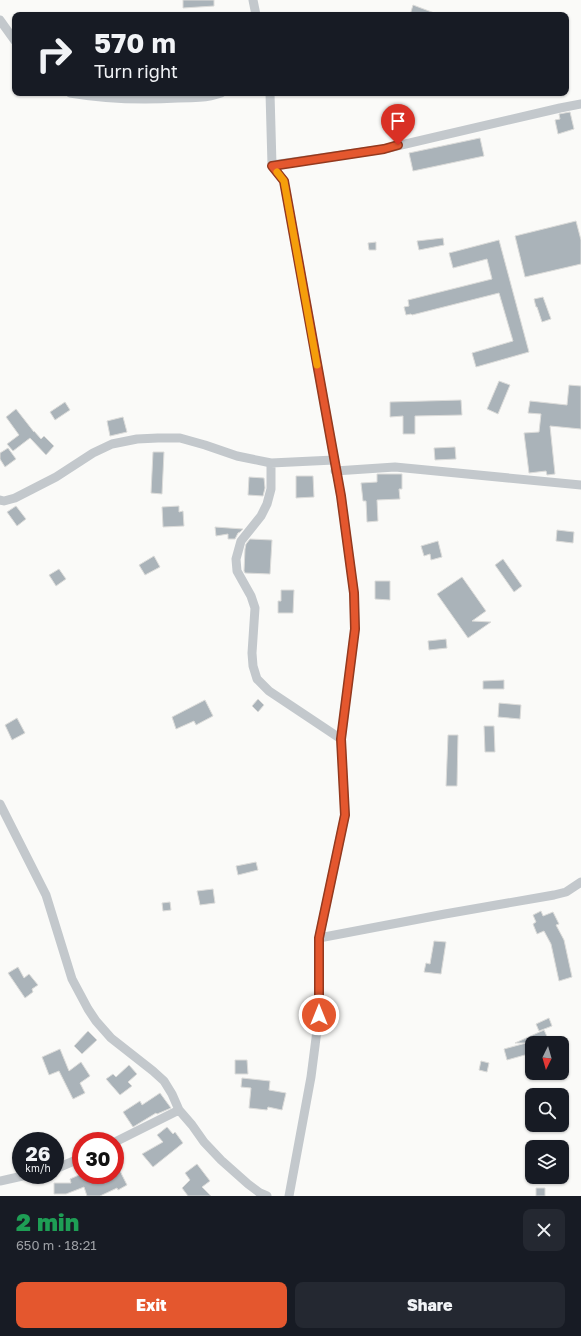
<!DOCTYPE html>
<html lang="en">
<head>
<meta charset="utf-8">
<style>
	body { margin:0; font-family:"Golos Text",sans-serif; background:#242831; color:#f1f3f6; height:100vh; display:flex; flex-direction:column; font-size:15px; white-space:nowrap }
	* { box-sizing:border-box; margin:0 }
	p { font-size:13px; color:#9ea1a6 }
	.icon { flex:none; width:22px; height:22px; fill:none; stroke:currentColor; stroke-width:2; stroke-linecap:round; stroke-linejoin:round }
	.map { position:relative; height:1196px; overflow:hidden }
	.drawer { display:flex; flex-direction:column; background:#171b24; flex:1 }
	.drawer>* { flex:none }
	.top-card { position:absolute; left:12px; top:12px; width:557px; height:84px; border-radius:8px; box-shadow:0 1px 3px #0004; background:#171b24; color:#f1f3f6; overflow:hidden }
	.needle { width:26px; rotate:185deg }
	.fabs { position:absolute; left:525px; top:1036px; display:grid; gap:8px }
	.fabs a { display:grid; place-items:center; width:44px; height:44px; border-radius:8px; background:#171b24; box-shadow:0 1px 3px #0004; font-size:20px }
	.speed { position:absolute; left:12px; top:1132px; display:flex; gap:8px; font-size:20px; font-weight:700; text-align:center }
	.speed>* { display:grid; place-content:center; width:52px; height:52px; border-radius:50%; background:#171b24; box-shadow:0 1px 3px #0004; line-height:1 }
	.speed small { font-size:10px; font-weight:400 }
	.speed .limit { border:6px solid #d22; background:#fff; color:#111 }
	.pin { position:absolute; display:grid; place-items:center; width:34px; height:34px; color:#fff; margin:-41px -17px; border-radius:50% 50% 50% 0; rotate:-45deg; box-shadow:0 0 4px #0007 }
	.pin .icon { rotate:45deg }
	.me { position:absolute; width:44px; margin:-22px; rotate:0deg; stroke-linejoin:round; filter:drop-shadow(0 0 3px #0008) }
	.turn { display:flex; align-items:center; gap:14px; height:84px; padding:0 16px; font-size:18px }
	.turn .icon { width:52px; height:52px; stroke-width:2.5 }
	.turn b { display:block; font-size:28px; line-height:34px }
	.round { display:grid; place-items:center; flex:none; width:42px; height:42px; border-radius:8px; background:#242831 }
	.summary { display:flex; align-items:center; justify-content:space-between; height:68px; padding:0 16px }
	h1 { font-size:24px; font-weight:800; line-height:30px; color:#1e9e55 }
	.button { display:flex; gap:8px; margin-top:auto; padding:8px 16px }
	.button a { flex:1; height:46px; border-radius:8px; background:#e4572e; color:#fff; font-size:16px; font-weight:800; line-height:46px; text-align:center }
	.button a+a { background:#242831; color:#f1f3f6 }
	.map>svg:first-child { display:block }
	.building { fill:#aab3b9; stroke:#dcdcda }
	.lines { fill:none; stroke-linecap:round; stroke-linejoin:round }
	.street { stroke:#c3c8cc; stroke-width:9 }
	.route-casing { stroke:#94391e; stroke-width:10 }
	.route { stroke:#e4572e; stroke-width:7 }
	.slow { stroke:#f59e0b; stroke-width:7 }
</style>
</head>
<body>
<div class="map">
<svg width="581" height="1196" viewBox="0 0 581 1196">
	<rect width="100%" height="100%" fill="#fafaf8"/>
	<!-- building -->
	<path class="building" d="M 183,0 L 214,0 L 214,6 L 183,8 Z
		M 413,5 L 437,14 L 437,15 L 410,15 Z
		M 570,112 L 574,129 L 558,134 L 555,120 L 560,119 L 559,114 Z
		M 480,138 L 484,156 L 413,171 L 409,153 Z
		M 576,221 L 581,240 L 581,264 L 525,277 L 515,236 Z
		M 443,238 L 444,245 L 419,250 L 417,241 Z
		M 499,240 L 529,352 L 476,367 L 472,353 L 513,341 L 499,293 L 412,315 L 411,314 L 406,315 L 404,307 L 409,306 L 408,300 L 492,279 L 487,259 L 453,268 L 449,253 Z
		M 376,242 L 376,250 L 369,250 L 368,243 Z
		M 543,297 L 551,319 L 542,322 L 537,307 L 536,307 L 534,299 Z
		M 499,381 L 510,385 L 498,414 L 487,409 Z
		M 569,385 L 581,386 L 581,429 L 550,426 L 555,474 L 547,475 L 546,471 L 529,473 L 524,433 L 539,432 L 541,414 L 528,413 L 530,401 L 567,405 Z
		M 461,400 L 462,415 L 415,416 L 415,434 L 403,434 L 403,416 L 390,417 L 390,402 Z
		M 65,402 L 70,410 L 55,420 L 50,412 Z
		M 16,409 L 34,432 L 34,431 L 41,439 L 44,436 L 54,446 L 46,455 L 30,438 L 13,451 L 7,444 L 19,435 L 6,417 Z
		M 123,417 L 127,432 L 110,436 L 107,421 Z
		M 455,447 L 456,459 L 435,460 L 434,448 Z
		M 8,448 L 16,459 L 5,467 L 0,459 L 0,453 Z
		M 153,452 L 164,452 L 162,494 L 151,493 Z
		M 377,474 L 402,474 L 402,489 L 399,489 L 400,499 L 377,500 L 378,521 L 367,522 L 366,501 L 363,501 L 361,483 L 377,482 Z
		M 296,476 L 313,476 L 314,497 L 296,498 Z
		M 249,477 L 264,478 L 265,488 L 263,496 L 248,495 Z
		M 16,506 L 26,519 L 17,526 L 7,512 Z
		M 179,506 L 179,512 L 183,511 L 184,526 L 163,527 L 162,507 Z
		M 215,527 L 243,529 L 240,532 L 238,533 L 235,539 L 228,539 L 228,534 L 216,536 Z
		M 557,530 L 574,532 L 573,543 L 556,541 Z
		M 250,539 L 272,540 L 270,574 L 245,573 L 244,571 L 245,549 L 246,544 Z
		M 438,541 L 442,557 L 431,560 L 430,554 L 424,556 L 421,546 Z
		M 154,556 L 160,567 L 145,575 L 139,565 Z
		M 503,559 L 522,586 L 514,592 L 495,565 Z
		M 59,569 L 66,579 L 56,586 L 49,575 Z
		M 462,577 L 486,611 L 472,621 L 491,622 L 468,638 L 437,594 Z
		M 375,581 L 390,581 L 390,600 L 375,599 Z
		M 281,590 L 294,590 L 293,613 L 278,613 L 278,601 L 281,601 Z
		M 446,639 L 447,648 L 429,650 L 428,641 Z
		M 504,680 L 504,689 L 483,689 L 483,681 Z
		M 258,699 L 264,705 L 258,712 L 252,706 Z
		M 205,700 L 213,716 L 196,725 L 194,721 L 176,729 L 172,717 Z
		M 499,703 L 521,705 L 520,719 L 498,717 Z
		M 17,718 L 25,733 L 12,740 L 5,725 Z
		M 484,726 L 494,726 L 495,752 L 485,752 Z
		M 448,735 L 458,735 L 457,786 L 446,786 Z
		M 256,862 L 258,870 L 238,875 L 236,866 Z
		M 213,889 L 215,903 L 200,905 L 197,891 Z
		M 170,902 L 171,910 L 163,911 L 162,903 Z
		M 541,911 L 543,916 L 553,912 L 559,924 L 556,925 L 564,940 L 572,977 L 559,981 L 551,944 L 544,931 L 537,934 L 533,924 L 536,922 L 533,915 Z
		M 434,941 L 446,942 L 441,974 L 424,972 L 426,963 L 430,964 Z
		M 18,967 L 24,978 L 29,974 L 38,985 L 32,989 L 33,992 L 25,998 L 8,973 Z
		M 549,1018 L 552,1026 L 539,1031 L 536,1024 Z
		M 544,1030 L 550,1043 L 532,1043 L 532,1053 L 507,1060 L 504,1049 L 526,1043 L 515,1043 Z
		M 88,1031 L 97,1040 L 82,1054 L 74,1046 Z
		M 60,1049 L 69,1071 L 81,1062 L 90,1076 L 80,1083 L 85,1093 L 73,1099 L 59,1071 L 49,1075 L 42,1057 Z
		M 235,1060 L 247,1060 L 248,1074 L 235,1074 Z
		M 481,1061 L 489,1063 L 487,1072 L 479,1070 Z
		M 129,1065 L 137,1074 L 128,1082 L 132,1086 L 120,1095 L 106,1079 L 113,1074 L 116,1077 Z
		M 242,1078 L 270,1081 L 269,1090 L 286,1093 L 282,1110 L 268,1107 L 267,1110 L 249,1108 L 251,1088 L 241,1087 Z
		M 160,1093 L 171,1108 L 157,1114 L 156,1113 L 133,1127 L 123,1112 L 140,1101 L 142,1105 Z
		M 167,1127 L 173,1134 L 175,1132 L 183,1143 L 153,1167 L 142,1154 L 163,1142 L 157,1135 Z
		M 115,1161 L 127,1185 L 118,1190 L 117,1188 L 100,1196 L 87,1196 L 84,1187 L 66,1194 L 54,1194 L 54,1183 L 71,1183 L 70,1179 L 79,1175 L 115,1175 Z
		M 197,1164 L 210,1181 L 202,1187 L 211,1196 L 188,1196 L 182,1188 L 190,1180 L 185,1173 Z
		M 536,1188 L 545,1188 L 545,1196 L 536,1196 Z"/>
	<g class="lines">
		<!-- street -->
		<path class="street" d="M 253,0 L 256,15
			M 0,20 L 15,41
			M 70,93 C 105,99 142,100 178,98 C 192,98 207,98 221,93
			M 270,93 L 272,165 L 284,181 L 341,496 L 354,593 L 355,629 L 341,739 L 345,815 L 319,938 L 319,1015 L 311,1077 L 289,1196
			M 272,165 L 384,149 L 560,108 L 581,104
			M 271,463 L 271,489 L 267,504 L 261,516 L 241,541 L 236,559 L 237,571 L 251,596 L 255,608 L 252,653 L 253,666 L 257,679 L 269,691 L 341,739
			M 335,471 L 395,467 L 581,485
			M 0,500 L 4,501 L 15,498 L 56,477 L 93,453 L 112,444 L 137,439 L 158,438 L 180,438 L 205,445 L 237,456 L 271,463 L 334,460
			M 0,804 L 46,895 L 72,979 L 88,1009 L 96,1021 L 111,1038 L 153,1071 L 164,1081 L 172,1094 L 179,1110 L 192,1125 L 204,1142 L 221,1160 L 248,1184 L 260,1193 L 267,1196
			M 319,938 L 445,914 L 554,895 L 566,892 L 581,882
			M 115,1142 L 179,1110
			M 55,1169 L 81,1158
			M 0,1181 L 27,1175"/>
	</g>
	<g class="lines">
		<defs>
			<path id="route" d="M 319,1015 L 319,938 L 345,815 L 341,739 L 355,629 L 354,593 L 341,496 L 284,181 L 272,166 L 384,149 L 398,145"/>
		</defs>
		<!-- route casing -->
		<use href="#route" class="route-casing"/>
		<!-- route -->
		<use href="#route" class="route"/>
		<!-- slow -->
		<path class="slow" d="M 277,172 L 284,181 L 317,365"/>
	</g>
</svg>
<div class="fabs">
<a><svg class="needle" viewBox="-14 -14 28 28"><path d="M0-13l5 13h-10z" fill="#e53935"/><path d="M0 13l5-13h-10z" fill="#9ea1a6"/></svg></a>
<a><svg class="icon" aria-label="search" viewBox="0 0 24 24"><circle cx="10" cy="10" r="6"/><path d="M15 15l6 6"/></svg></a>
<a><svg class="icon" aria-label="layers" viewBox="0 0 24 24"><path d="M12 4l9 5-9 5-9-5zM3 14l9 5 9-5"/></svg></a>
</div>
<div class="speed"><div>26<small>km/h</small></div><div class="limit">30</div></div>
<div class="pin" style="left:398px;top:145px;background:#d93025"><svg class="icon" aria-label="arrive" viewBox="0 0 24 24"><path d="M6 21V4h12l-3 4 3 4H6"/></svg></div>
<svg class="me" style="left:319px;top:1015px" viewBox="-20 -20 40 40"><circle r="17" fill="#e4572e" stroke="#fff" stroke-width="3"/><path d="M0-11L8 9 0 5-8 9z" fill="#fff"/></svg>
<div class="top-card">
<div class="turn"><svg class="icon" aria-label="right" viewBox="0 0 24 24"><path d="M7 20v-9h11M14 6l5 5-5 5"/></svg><div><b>570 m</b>Turn right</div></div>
</div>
</div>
<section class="drawer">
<div class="summary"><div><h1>2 min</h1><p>650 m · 18:21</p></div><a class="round"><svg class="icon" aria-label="close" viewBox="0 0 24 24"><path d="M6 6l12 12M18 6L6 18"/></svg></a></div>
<div class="button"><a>Exit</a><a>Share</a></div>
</section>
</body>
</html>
